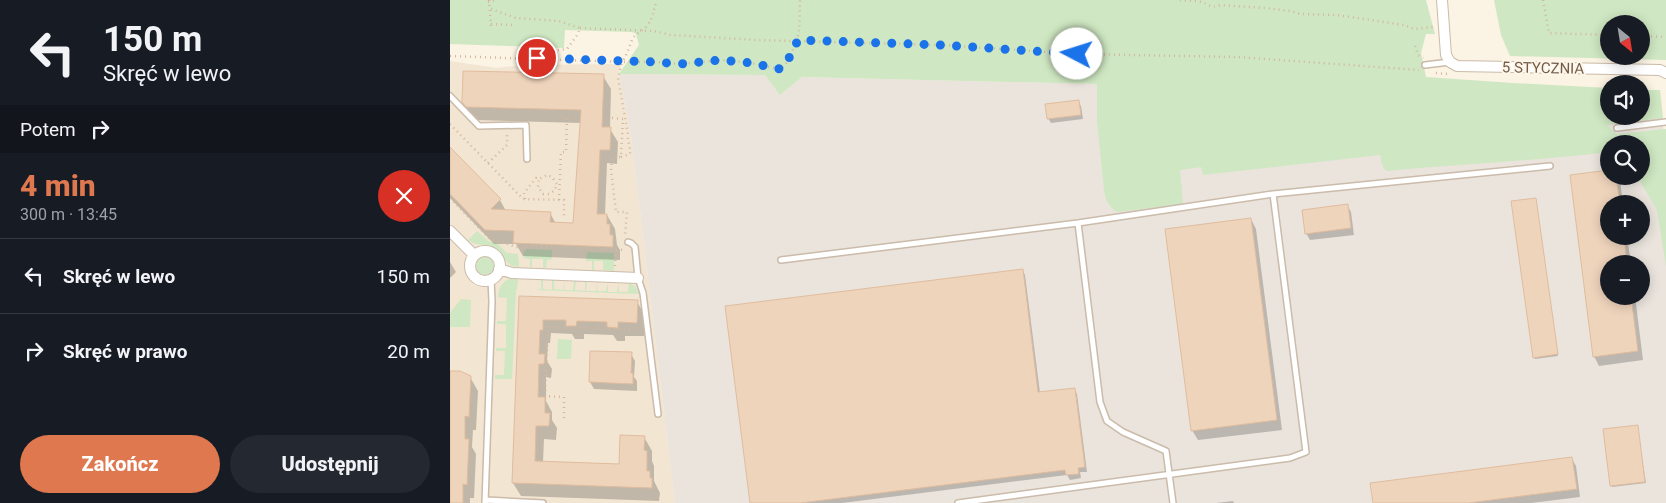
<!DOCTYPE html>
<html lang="pl">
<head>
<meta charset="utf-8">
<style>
	body { margin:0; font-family:Roboto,sans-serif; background:#242831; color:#f1f3f6; height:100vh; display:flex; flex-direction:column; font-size:19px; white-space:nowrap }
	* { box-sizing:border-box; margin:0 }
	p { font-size:16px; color:#9ea1a6 }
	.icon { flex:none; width:28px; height:28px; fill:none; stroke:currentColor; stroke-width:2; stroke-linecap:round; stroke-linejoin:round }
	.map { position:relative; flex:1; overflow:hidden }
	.side { display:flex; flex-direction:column; background:#171b24; width:450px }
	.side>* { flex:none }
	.banner { background:#171b24; color:#f1f3f6; overflow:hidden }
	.needle { width:32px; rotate:150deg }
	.controls { position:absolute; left:1150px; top:15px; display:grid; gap:10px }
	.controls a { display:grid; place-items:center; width:50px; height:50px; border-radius:50%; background:#171b24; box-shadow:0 2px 12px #0003; font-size:25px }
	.pin { position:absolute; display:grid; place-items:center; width:42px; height:42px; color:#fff; margin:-21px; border:2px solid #fff; border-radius:50%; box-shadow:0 1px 5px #0007 }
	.me { position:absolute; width:55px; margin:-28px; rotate:275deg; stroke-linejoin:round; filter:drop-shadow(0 0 4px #0008) }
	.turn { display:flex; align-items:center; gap:18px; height:105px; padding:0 20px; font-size:22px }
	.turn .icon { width:65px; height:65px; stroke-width:2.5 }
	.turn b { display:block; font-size:35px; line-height:42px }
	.then { display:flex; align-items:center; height:48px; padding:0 20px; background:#0003; gap:10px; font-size:19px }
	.round { display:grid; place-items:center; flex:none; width:52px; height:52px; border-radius:26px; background:#242831 }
	.headline { display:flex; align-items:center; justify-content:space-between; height:85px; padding:0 20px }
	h1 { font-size:30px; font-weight:800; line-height:38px; color:#df784e }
	.button { display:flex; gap:10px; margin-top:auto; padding:10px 20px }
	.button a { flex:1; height:58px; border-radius:30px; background:#df784e; color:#fff; font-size:20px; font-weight:800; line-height:58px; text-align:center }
	.button a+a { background:#242831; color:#f1f3f6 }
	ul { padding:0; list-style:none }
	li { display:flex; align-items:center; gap:15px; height:75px; padding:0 20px; border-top:1px solid #363941 }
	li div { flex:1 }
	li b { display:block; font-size:19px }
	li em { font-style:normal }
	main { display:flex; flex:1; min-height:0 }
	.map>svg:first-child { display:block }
	.residential { fill:#f2e5d2 }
	.industrial { fill:#eae4dd; fill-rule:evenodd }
	.green { fill:#cfe7c2; fill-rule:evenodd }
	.shadow { fill:#0003 }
	.building { fill:#efd4bc; stroke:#e0bc9d }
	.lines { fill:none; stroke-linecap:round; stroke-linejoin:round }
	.service-casing { stroke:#cbbbaa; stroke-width:8 }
	.minor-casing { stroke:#cbbbaa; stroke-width:12 }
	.path { stroke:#d3b79f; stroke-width:2.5; stroke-dasharray:1 4; stroke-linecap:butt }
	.service { stroke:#fff; stroke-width:5 }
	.minor { stroke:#fff; stroke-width:10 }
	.route { stroke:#1a73e8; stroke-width:9; stroke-dasharray:0 16.2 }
	.labels { text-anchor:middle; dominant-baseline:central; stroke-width:4; stroke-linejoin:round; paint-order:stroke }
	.street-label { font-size:15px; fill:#715b4a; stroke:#fef7e9 }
</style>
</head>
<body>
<main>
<section class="side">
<div class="banner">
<div class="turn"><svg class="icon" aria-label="left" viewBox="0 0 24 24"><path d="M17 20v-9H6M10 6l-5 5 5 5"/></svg><div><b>150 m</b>Skręć w lewo</div></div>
<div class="then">Potem<svg class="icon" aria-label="right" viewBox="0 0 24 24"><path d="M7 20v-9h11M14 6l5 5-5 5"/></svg></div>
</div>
<div class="headline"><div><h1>4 min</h1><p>300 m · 13:45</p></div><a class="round" style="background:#d93025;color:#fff"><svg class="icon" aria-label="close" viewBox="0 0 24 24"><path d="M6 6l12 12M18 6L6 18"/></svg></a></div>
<ul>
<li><svg class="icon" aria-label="left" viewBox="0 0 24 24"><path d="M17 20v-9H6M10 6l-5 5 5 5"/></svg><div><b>Skręć w lewo</b></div><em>150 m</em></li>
<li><svg class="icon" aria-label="right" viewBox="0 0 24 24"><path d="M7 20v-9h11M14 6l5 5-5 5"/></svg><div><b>Skręć w prawo</b></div><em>20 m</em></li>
</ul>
<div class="button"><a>Zakończ</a><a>Udostępnij</a></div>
</section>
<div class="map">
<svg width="1216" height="503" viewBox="0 0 1216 503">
	<rect width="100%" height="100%" fill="#fbf3e3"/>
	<!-- residential -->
	<path class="residential" d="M 0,61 L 46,68 L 76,65 L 171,64 L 169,74 L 181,136 L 225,503 L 0,503 Z"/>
	<!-- industrial -->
	<path class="industrial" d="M 169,74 L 315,75 L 330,95 L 352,77 L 647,84 L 1159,116 L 1191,116 L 1209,93 L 1216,151 L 1216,503 L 225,503 L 181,136 ZM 1159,144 L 1191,144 L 1191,176 L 1159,176 ZM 1159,204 L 1191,204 L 1191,236 L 1159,236 ZM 1159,264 L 1191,264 L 1191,296 L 1159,296 Z"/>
	<!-- green -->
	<path class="green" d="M 0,0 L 976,0 L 985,34 L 976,34 L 971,53 L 976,77 L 1063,83 L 1159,88 L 1159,116 L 1191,116 L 1191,90 L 1210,90 L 1213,118 L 1157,125 L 1167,134 L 1216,129 L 1216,266 L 1207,210 L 1187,176 L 1191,176 L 1191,144 L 1159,144 L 1159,152 C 1085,161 1011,164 937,171 C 931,167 932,161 930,155 L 753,175 L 751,167 L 730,170 L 733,204 L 667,212 C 658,206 656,201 654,190 L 647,121 L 647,84 L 352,77 L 330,95 L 315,75 L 169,74 L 189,45 L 186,34 L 182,32 L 115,30 L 114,48 L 0,44 Z
		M 1044,0 L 1216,0 L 1216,60 L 1060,56 L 1051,35 ZM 1159,24 L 1191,24 L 1191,56 L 1159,56 Z
		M 27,231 L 38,241 L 48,244 L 57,253 L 68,254 L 69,267 C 55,267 55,255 45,248 C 36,243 27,247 18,240 Z
		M 77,249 L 102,250 L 102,259 L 97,260 L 96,268 L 93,268 L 93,259 L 82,259 L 82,268 L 80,267 L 80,259 L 73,258 L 74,252 Z
		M 137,252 L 164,253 L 164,271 L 153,270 L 153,261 L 144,261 L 144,270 L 142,270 L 142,261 L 136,261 Z
		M26 266a9 9 0 1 1 18 0a9 9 0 1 1-18 0Z
		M 59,279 L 68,279 L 67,289 L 66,290 L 62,379 L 45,379 L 45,375 L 54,375 L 55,351 L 46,351 L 46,348 L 56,348 L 56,324 L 47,324 L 47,321 L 56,321 L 57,298 L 48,297 C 49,288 51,283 59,279 Z
		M 91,280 L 93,280 L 93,289 L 102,290 L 102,280 L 104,280 L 104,289 L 113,290 L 115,281 L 114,290 L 123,290 L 124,281 L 126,281 L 125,290 L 135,291 L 135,282 L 137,282 L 136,291 L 146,291 L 147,282 L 147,291 L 156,291 L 158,283 L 158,292 L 167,292 L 169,283 L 169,292 L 178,292 L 179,283 L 185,286 L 189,294 L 86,290 L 91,289 Z
		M 11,299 L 21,300 L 20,327 L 0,327 L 0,313 Z
		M 108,339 L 122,340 L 121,359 L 107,359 Z"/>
	<!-- shadow -->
	<path class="shadow" d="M 153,76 L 161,89 L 160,129 L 168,142 L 167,164 L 157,163 L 155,215 L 157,215 L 165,229 L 167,245 L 170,250 L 170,260 L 73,256 L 66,244 L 44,244 L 0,198 L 0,149 L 50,200 L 56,211 L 100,213 L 106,224 L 124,225 L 131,123 L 25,120 L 13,102 Z
		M 628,101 L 631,106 L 633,119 L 601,123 L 598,118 Z
		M 1159,176 L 1168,176 L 1170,180 L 1173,204 L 1159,204 L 1159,236 L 1177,236 L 1181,264 L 1159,264 L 1159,296 L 1185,296 L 1193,360 L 1149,366 L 1144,356 Z
		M 1086,201 L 1108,356 L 1085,359 L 1084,357 Z
		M 897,205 L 901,212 L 904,235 L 860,240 L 856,233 Z
		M 801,219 L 806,229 L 832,430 L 748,440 L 742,430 Z
		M 0,262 L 6,272 L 0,278 Z
		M 572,270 L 575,275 L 590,393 L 624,389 L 627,394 L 637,472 L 630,472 L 631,478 L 620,480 L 617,475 L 392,503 L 301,503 Z
		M 70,297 L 187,302 L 195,315 L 194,336 L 175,336 L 175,341 L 167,341 L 163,335 L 134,334 L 134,339 L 125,339 L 122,334 L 101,333 L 100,343 L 98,343 L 97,361 L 102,369 L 101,378 L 96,377 L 96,401 L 102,412 L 102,420 L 107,428 L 106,440 L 94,439 L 93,462 L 170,465 L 194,437 L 202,451 L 202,461 L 204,466 L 204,481 L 210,493 L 209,501 L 71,496 L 63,483 Z
		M 141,352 L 181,354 L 185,361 L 184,377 L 187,381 L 187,391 L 144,389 L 140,382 Z
		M 0,372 L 20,377 L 28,391 L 26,430 L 23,430 L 22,447 L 26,454 L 24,498 L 20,498 L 20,503 L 0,503 Z
		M 1187,426 L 1196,483 L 1162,487 L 1161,485 Z
		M 1122,459 L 1126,466 L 1130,497 L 1081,503 L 924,503 Z
		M 783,501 L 784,503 L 766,503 Z"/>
	<!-- building -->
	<path class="building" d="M 13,71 L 154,74 L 152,127 L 161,127 L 160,150 L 150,150 L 147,214 L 157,214 L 157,224 L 160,224 L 160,235 L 163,235 L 163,247 L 63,243 L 64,231 L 35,230 L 0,194 L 0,147 L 51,199 L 41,209 L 101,212 L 100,222 L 123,223 L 131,110 L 16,107 L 12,102 Z
		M 629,100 L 631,115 L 597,119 L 595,104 Z
		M 1159,170 L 1159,176 L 1166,176 L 1170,204 L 1159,204 L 1159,236 L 1174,236 L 1177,264 L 1159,264 L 1159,296 L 1181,296 L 1188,351 L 1143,357 L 1120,175 Z
		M 1086,198 L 1108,354 L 1083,358 L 1061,201 Z
		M 898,204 L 901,228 L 855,234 L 852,210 Z
		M 801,218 L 827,420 L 741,431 L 715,229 Z
		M 573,269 L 588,392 L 625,388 L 635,467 L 628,468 L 629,474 L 616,475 L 615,470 L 350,503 L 300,503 L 275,306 Z
		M 69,296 L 188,300 L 187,323 L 168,322 L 168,328 L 157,327 L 157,322 L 127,321 L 126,326 L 116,326 L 116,320 L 93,320 L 93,330 L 90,330 L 89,354 L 95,354 L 94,364 L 89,364 L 88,397 L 95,397 L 95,413 L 100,413 L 99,426 L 86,426 L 85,461 L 169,464 L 170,435 L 195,436 L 194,450 L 197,451 L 197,471 L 200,471 L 200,478 L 202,478 L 202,488 L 62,483 Z
		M 140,351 L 182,352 L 181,373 L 183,373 L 183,384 L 139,382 Z
		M 0,371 L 10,371 L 21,376 L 19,417 L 15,416 L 15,439 L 19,439 L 17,485 L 13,484 L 13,503 L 0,503 Z
		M 1188,425 L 1195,482 L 1160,486 L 1153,429 Z
		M 1122,457 L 1127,489 L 1018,503 L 923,503 L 920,483 Z"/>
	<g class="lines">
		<defs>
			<path id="service" d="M 975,65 L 1000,62
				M 0,96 L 29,126 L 76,125 L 77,159
				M 1167,128 L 1216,122
				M 628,223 L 650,402 L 657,421 L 673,432 L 716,451 L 723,503
				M 178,242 L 181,243 L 185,247 L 188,278 L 193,293 L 208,414
				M 331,260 L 628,223 L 823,194 L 1100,166
				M 36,500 L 93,503
				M 35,503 L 42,301 L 41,280
				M 508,503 L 840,458 L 856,452 L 823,194"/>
			<path id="minor" d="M 992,0 L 996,55 L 1000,62 L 1007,66 L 1210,70 L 1216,73
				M 0,231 L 24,255
				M20 266a15 15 0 1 1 30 0a15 15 0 1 1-30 0Z
				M 49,269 L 62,273 L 188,278"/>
		</defs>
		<!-- service casing -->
		<use href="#service" class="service-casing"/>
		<!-- minor casing -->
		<use href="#minor" class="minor-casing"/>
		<!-- path -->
		<path class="path" d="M 39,0 L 41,26
			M 730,0 C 736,1 745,0 751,2 C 759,4 760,9 770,5 L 815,8 L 841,11 L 850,14 L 887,15 L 954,25 L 964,29 L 983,27
			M 1093,0 L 1099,33 L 1159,35
			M 38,2 L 46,0
			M 41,9 L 66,18 L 109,21 L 130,28 L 128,34 L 117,49 L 76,54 L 71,57
			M 41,24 L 64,25
			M 130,28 L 204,31 L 221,35 L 306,40 L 492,45 L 627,54 L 787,57 L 969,70
			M 1191,36 L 1216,37
			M 965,46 L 968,55 L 973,58
			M 0,56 L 172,62 C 177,55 179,47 182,40 C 185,33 193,31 197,26 C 204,16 203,11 207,0
			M 986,73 L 998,74
			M 162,118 L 173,119 L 171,157 L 162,157 L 161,170 L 166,212 L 177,212 L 175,235
			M 0,124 L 73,199 L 114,200 L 114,219
			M 171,157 L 180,154 C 181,146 177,142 178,134 L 168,78 L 172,62 L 205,62 L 231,64 L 271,60 L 301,63 L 330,69 C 337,64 338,61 341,53 C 352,33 349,22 350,0
			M 38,163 L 57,145 L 57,133
			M 0,198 L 40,239 L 70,248 L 79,246 L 175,250
			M 75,199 L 74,193 L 86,178 L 89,179 L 88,187 L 93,194 L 99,194 L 105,190 L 107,184 L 102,177 L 97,175 L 89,179
			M 109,200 L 111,152 L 116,152 L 117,117 L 128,117
			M 165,266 L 166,250
			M 114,418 L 114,397 L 95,396 L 98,327 L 183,329"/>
		<!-- service -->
		<use href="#service" class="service"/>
		<!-- minor -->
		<use href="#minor" class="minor"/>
	</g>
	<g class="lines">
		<!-- route -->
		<path class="route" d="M 87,58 L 205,62 L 230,64 L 271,60 L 301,63 L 330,69 L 336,64 L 348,40 L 492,45 L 627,54"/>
	</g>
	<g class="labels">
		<!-- street labels -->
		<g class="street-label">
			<text transform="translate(1093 68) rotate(1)">5 STYCZNIA</text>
		</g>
	</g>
</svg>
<div class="controls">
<a><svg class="needle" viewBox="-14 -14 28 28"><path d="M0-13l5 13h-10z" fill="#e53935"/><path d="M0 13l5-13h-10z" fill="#9ea1a6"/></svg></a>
<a><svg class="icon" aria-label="sound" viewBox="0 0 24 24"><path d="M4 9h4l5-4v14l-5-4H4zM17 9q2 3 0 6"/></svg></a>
<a><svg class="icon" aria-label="search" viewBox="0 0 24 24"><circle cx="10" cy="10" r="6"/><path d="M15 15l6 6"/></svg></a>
<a>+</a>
<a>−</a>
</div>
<div class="pin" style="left:87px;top:58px;background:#d93025"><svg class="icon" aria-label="arrive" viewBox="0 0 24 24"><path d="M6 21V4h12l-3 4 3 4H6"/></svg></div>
<svg class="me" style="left:627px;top:54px" viewBox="-20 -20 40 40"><circle r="19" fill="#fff"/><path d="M0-13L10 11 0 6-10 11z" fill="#1a73e8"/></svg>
</div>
</main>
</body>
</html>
